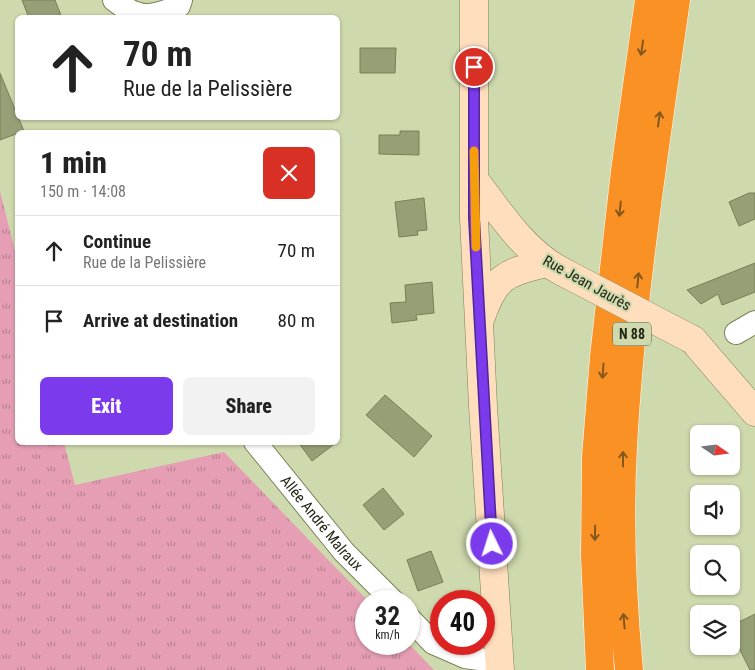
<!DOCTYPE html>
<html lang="en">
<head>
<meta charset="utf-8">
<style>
	body { margin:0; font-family:"Roboto Condensed",sans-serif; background:#f2f2f2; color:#222; height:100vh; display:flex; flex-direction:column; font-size:19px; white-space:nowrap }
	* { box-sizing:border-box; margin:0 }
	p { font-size:16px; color:#767676 }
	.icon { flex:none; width:28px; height:28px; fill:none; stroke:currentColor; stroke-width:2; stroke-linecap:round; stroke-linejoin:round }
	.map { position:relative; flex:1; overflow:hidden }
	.drawer { position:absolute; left:15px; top:130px; width:325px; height:315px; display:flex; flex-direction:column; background:#fff; border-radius:8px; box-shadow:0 1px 4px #0004 }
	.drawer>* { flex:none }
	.hud { position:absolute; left:15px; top:15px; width:325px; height:105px; border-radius:8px; box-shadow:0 1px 4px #0004; background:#fff; color:#222; overflow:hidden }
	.needle { width:32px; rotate:104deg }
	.tools { position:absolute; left:690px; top:425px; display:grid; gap:10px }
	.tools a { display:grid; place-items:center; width:50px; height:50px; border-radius:8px; background:#fff; box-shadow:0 1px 4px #0004; font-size:25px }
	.speed { position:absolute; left:355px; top:590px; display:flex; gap:10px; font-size:25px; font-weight:700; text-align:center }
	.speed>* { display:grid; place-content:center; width:65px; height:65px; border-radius:50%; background:#fff; box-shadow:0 1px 4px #0004; line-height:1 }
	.speed small { font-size:12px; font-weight:400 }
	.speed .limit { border:8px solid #d22; background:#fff; color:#111 }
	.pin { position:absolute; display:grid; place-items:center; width:42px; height:42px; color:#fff; margin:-21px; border:2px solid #fff; border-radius:50%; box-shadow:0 1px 5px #0007 }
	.me { position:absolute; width:55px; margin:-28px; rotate:356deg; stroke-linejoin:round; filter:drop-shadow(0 0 4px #0008) }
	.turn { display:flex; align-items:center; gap:18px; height:105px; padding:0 25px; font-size:22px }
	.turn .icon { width:65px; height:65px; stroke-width:2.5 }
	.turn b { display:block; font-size:35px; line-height:42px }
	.round { display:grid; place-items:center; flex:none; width:52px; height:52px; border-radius:8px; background:#f2f2f2 }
	.overview { display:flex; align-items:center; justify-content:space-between; height:85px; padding:0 25px }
	h1 { font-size:30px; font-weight:800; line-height:38px }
	.primary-button { display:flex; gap:10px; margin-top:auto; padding:10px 25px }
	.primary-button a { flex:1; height:58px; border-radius:8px; background:#7c3aed; color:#fff; font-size:20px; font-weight:800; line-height:58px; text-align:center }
	.primary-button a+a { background:#f2f2f2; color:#222 }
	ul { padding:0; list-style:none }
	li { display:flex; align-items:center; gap:15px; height:70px; padding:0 25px; border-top:1px solid #e0e0e0 }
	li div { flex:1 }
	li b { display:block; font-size:19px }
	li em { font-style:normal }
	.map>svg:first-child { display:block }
	.grass { fill:url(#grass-tufts) }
	.building { fill:#95a076; stroke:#768057 }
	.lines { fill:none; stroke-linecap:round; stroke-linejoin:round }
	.street-casing { stroke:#788259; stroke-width:24 }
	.secondary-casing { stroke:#788259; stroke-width:29 }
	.highway-casing { stroke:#fff; stroke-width:29 }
	.street { stroke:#fff; stroke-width:22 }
	.secondary { stroke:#fedebd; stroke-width:28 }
	.highway { stroke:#fa9124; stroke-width:28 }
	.secondary-bridge-casing { stroke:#788259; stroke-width:29; stroke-linecap:butt }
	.secondary-bridge { stroke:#fedebd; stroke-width:28 }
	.oneway { stroke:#84571c }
	.route-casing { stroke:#51269a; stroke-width:12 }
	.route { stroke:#7c3aed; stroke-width:9 }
	.slow { stroke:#f59e0b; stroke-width:9 }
	.labels { text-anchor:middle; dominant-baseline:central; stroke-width:4.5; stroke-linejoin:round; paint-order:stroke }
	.shield { fill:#ced9ad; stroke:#565c43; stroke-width:1 }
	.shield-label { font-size:14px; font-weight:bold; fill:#232716 }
	.street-label { font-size:15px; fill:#232716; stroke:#ced9ad }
</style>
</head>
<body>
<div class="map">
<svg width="755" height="670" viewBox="0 0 755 670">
	<defs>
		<pattern id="grass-tufts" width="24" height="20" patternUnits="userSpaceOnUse" patternTransform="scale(1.25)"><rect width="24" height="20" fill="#e59eb3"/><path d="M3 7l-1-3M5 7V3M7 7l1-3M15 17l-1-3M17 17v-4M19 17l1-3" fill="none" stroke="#b98191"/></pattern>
	</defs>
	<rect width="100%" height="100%" fill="#ced9ad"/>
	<!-- grass -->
	<path class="grass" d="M 0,191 L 17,259 L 18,442 L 64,443 L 75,485 L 224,452 L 368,601 L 366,644 L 409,644 L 434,670 L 0,670 Z"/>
	<!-- building -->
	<path class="building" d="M 22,0 L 55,0 L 62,18 L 29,18 Z
		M 360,48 L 396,48 L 395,73 L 360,73 Z
		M 0,73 L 24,131 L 0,140 Z
		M 400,131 L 419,131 L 419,155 L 379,154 L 379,135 L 400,135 Z
		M 749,193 L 755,193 L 755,219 L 739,226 L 729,202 Z
		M 424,198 L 427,230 L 417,231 L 418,235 L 399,237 L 395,202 Z
		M 755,263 L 755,292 L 725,304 L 722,305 L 718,294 L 701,304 L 687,290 Z
		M 432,282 L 434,313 L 416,315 L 417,320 L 392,323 L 390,303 L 406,302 L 405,285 Z
		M 385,395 L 432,436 L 414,457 L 366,415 Z
		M 298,442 L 337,442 L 312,461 Z
		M 383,488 L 404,514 L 384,530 L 363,505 Z
		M 431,551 L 443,582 L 418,591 L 407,560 Z
		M 755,614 L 755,670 L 750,670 L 731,632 L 731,626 Z"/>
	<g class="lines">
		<defs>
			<g id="street">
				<path d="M 114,0 C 139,20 151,18 179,6 L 181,0"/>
				<path d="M 736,333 L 755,322"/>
				<path id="s1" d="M 255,442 L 344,552 L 393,601"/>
				<path d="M 409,618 L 433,643 L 465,657 L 499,662"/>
			</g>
			<path id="secondary" d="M 474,0 L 474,218 L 483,406 L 500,670
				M 474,179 C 500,213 524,252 563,272
				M 481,317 C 495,276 505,273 547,263
				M 693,340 L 755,412"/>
			<path id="highway" d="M 600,670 L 595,556 L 596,457 L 604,357 L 625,171 L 649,0
				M 629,670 C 622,596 619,521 623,447 C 631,297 655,148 676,0"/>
		</defs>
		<!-- street casing -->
		<use href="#street" class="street-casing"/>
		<!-- secondary casing -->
		<use href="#secondary" class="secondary-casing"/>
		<!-- highway casing -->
		<use href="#highway" class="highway-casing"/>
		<!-- street -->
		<use href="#street" class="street"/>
		<!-- secondary -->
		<use href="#secondary" class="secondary"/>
		<!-- highway -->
		<use href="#highway" class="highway"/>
		<defs>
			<path id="secondary-bridge" d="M 563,272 L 693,340"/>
		</defs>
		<!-- secondary-bridge casing -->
		<use href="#secondary-bridge" class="secondary-bridge-casing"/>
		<!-- secondary-bridge -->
		<use href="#secondary-bridge" class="secondary-bridge"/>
	</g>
	<!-- one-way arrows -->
	<defs><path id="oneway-shaft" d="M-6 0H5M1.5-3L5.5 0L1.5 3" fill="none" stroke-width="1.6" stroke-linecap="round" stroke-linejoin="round" transform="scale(1.25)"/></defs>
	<g class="oneway">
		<use href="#oneway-shaft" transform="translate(642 48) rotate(98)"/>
		<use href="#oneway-shaft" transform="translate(659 119) rotate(-82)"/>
		<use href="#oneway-shaft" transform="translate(620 209) rotate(96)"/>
		<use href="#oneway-shaft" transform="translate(638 280) rotate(-84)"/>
		<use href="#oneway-shaft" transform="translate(603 371) rotate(94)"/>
		<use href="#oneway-shaft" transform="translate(623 459) rotate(-90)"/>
		<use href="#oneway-shaft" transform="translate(595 533) rotate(91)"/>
		<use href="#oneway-shaft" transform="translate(624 621) rotate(-95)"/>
	</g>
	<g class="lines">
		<defs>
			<path id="route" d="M 474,67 L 474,218 L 492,544"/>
		</defs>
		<!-- route casing -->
		<use href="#route" class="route-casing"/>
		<!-- route -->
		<use href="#route" class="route"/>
		<!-- slow -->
		<path class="slow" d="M 474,151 L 476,247"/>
	</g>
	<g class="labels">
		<!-- shield labels -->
		<rect class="shield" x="613" y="322.5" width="38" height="23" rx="4"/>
		<g class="shield-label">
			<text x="632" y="334">N 88</text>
		</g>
		<!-- street labels -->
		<g class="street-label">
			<text transform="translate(587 283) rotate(29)">Rue Jean Jaurès</text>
			<text stroke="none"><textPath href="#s1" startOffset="105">Allée André Malraux</textPath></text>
		</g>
	</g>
</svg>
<div class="tools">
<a><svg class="needle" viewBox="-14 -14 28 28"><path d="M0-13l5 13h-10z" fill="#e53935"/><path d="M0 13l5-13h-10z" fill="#767676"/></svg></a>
<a><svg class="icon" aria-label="sound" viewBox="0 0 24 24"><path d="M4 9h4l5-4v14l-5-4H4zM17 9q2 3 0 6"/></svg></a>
<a><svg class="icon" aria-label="search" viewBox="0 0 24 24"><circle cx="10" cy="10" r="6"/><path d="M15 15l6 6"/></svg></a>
<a><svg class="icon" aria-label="layers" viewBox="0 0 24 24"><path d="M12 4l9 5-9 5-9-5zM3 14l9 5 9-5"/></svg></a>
</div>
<div class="speed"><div>32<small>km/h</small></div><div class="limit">40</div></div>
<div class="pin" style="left:474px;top:67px;background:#d93025"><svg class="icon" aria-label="arrive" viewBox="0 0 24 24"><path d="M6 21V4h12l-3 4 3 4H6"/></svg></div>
<svg class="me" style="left:492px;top:544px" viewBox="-20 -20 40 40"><circle r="17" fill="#7c3aed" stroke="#fff" stroke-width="3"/><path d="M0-11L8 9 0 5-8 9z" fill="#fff"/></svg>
<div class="hud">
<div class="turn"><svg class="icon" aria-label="ahead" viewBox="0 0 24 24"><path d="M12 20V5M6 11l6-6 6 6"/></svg><div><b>70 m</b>Rue de la Pelissière</div></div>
</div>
<section class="drawer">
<div class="overview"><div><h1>1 min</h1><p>150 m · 14:08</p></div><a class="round" style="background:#d93025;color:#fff"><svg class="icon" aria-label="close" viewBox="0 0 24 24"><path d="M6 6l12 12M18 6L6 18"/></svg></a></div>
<ul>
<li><svg class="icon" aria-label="ahead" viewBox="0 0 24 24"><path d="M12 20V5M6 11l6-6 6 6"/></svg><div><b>Continue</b><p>Rue de la Pelissière</p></div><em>70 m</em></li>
<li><svg class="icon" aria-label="arrive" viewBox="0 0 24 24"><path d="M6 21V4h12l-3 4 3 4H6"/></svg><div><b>Arrive at destination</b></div><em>80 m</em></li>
</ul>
<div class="primary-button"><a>Exit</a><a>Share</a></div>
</section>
</div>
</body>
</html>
